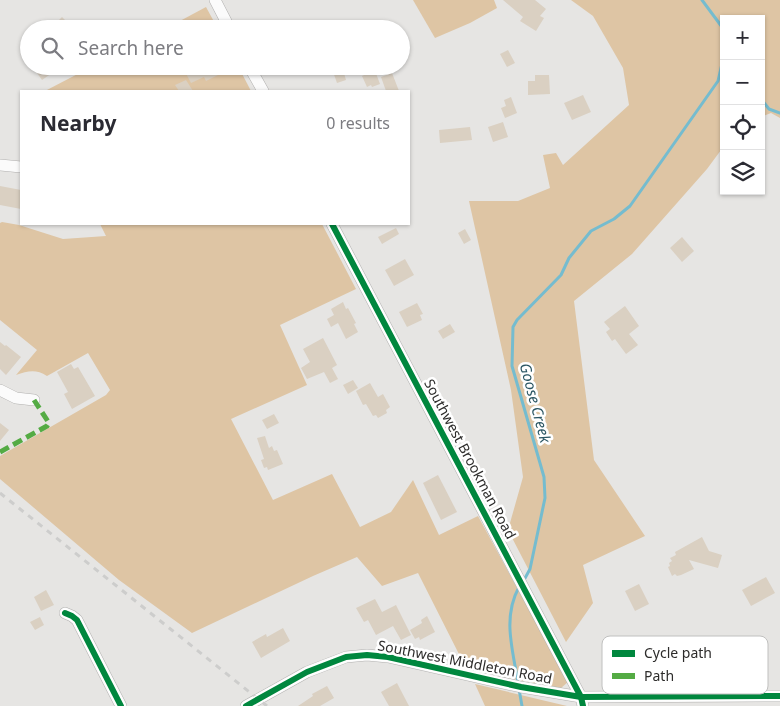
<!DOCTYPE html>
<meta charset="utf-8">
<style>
body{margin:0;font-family:"Noto Sans",sans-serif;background:#f2f2f3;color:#2b2b33}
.controls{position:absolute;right:15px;top:15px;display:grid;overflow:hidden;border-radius:0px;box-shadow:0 1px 4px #0004}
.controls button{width:45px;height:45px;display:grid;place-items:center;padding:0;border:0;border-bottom:1px solid #e1e1e2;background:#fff;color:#2b2b33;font:25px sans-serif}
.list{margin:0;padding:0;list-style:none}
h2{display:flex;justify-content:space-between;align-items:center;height:65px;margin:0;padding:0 20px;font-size:21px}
h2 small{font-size:16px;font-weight:400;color:#7c7c81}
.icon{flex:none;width:28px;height:28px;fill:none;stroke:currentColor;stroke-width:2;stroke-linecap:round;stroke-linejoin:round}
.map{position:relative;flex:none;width:780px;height:706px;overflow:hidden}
.search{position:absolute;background:#fff;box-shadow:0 1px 4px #0004;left:20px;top:20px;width:390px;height:55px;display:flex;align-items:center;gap:12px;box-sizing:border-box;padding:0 18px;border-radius:28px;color:#7c7c81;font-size:19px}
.panel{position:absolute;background:#fff;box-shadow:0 1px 4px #0004;left:20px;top:90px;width:390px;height:135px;border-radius:0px}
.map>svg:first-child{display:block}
.green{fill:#dec5a4}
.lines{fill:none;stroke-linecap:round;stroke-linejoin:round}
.stream{stroke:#75bccf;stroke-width:3}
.building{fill:#dad0c2}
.street-casing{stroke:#b1b0af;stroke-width:12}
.street{stroke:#fbfbfb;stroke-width:11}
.rail{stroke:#cdcdcc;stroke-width:3;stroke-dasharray:6 6;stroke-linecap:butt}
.quiet{stroke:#54ab44;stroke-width:5;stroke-dasharray:10 5;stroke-linecap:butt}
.cycleway-casing{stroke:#fff;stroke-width:9}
.cycleway{stroke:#00873e;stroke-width:6}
.labels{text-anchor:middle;stroke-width:5;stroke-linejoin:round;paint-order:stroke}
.street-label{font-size:14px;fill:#2d2c2b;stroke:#fff}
.water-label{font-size:15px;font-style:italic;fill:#2b5663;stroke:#fff}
.key{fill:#fff;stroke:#c0c0bf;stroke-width:1}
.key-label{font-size:14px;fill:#2d2c2b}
</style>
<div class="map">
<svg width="780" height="706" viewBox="0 0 780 706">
<rect width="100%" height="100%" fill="#e6e5e3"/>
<g class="green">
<polygon points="413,0 494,0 497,8 470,23 435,38"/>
<polygon points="571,0 780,0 780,118 771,113 761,117 761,19 724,19 724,146 707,169 632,254 574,301 594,460 645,536 583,565 593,603 566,642 508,530 523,477 511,390 469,201 518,201 550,188 543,155 556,153 563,165 629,105 623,68 593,16"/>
<polygon points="206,7 218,29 165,29"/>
<polygon points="93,66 238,66 251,91 45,91"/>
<path d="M2,222L19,225L63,239L106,236L100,224H322L356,289L280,325L307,385L231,419L273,500L332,474L360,527L391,512L413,480L439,535L478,516L568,682L561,688L467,670L418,573L382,586L357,557L313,576L192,633L119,580L0,479V456L106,395L110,390L88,353L47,376C36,369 28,371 16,375L37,350L0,320V223Z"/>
<polygon points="475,684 567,706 485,706"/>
</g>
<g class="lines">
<g class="stream">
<polyline points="702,0 722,27 724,35"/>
<polyline points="761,99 769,109 780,113"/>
<polyline points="524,580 530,569 545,498 544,477 512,366 513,327 517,320 561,275 569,258 591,231 614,219 630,206 718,81 724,55"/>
<path d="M518,683C513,650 502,618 519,587"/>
<polyline points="519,689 522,706"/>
</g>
</g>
<g class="building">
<polygon points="503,0 535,0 546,9 540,16 544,18 536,31 520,21 523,17"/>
<polygon points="62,17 74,29 50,29"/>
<polygon points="508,50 515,63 507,67 500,54"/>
<polygon points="32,66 51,66 55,71 42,80"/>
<polygon points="182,66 216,66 220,74 206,81 204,77 191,83"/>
<polygon points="331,66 342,66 346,80 337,83"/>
<polygon points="374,68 380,84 372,87 371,85 367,87 362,76 366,74 365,71"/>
<polygon points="392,73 399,91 386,91 381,77"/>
<polygon points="535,75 549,75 550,94 528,95 528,81 535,81"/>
<polygon points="186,80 193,91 179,91 175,85"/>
<polygon points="583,95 591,112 572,120 564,103"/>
<polygon points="511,97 517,113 505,118 501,108 506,106 504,100"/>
<polygon points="503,122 508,137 493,142 488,127"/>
<polygon points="470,127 472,140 440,143 439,130"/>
<polygon points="0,186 21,190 21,209 0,205"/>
<polygon points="396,228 399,234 382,244 378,237"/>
<polygon points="465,229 471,240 464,244 458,233"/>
<polygon points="682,237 694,251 682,262 670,248"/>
<polygon points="405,259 414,275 394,286 385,270"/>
<polygon points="343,302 346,309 348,308 356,323 354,324 358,332 346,339 338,323 331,327 327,319 334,315 331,309"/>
<polygon points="417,303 423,314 420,315 422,320 407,327 399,312"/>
<polygon points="625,306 639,326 629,334 638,345 626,354 615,339 612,341 606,332 610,329 604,322"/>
<polygon points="450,324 455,332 443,339 438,331"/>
<polygon points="323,338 337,365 332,368 338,379 330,383 324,372 307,379 301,368 310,362 303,349"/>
<polygon points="0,342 5,346 6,345 21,357 6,375 0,369"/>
<polygon points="71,364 74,369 78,367 95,396 72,409 64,394 68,392 57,372"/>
<polygon points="353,380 358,388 348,394 343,385"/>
<polygon points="370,383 378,397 383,394 390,407 386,410 387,413 378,418 376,415 373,416 366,404 363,405 356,391"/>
<polygon points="274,414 279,423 267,429 262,420"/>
<polygon points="0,423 9,430 0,441"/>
<polygon points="265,436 269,448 272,446 274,451 277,450 283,464 268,470 267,467 264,468 261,460 264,459 257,438"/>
<polygon points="438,475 457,512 441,520 423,483"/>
<polygon points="702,537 709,551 722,555 718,568 689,560 694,569 681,575 677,576 675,574 672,576 668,567 670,566 669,563 672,561 670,558 676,555 675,552"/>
<polygon points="766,577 775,593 751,606 742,590"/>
<polygon points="639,584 649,604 635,611 625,591"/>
<polygon points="46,590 54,605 41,611 34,597"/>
<polygon points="375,599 382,612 396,605 411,635 401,640 393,626 376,635 368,620 364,622 356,608"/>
<polygon points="427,616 435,632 420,640 419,637 415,639 410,630 422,623 421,620"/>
<polygon points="40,617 44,625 35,630 30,622"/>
<polygon points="283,628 290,641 261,658 252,642 266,634 267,637"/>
<polygon points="397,683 409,706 389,706 381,692"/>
<polygon points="327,686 334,698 320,706 298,706 313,696 312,694"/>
</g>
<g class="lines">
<g class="street-casing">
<g id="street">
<polyline points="215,0 230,29"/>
<polyline points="249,66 263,91"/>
<polyline points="0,165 21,167"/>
<polyline points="332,224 581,697 583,706"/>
<polyline points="0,390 16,398 34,400"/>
<polyline points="65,613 72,616 77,620 121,706"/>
<polyline points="246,706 307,672 346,657 367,655 388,657 521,687 581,697 780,696"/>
</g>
</g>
<use href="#street" class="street"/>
<polyline class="rail" points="0,493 267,706"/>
<polyline class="quiet" points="0,452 47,426 49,423 34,400"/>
<g class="cycleway-casing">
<g id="cycleway">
<polyline points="332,224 581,697 583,706"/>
<polyline points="65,613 72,616 77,620 121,706"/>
<polyline points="246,706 307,672 346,657 367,655 388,657 521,687 581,697 780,696"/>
</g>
</g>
<use href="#cycleway" class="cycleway"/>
</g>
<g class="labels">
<g class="street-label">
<text transform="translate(470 459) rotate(62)" y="5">Southwest Brookman Road</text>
<text transform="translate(465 662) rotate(11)" y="5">Southwest Middleton Road</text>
</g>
<g class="water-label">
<text transform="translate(535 403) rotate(75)" y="5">Goose Creek</text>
</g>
</g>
<rect x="602" y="636" width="166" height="58" rx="8" class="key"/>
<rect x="612" y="650" width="23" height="7" fill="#00873e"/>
<rect x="612" y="673" width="23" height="6" fill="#54ab44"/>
<g class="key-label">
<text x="644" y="658">Cycle path</text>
<text x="644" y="681">Path</text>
</g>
</svg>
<div class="controls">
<button>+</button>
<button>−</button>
<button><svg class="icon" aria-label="locate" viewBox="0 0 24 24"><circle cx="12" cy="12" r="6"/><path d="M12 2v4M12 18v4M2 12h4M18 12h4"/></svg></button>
<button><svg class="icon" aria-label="layers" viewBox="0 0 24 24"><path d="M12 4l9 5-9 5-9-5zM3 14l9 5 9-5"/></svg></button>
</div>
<div class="search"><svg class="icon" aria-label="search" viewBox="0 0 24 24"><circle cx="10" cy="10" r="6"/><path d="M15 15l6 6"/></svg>Search here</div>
<section class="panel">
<h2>Nearby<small>0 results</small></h2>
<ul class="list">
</ul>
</section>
</div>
